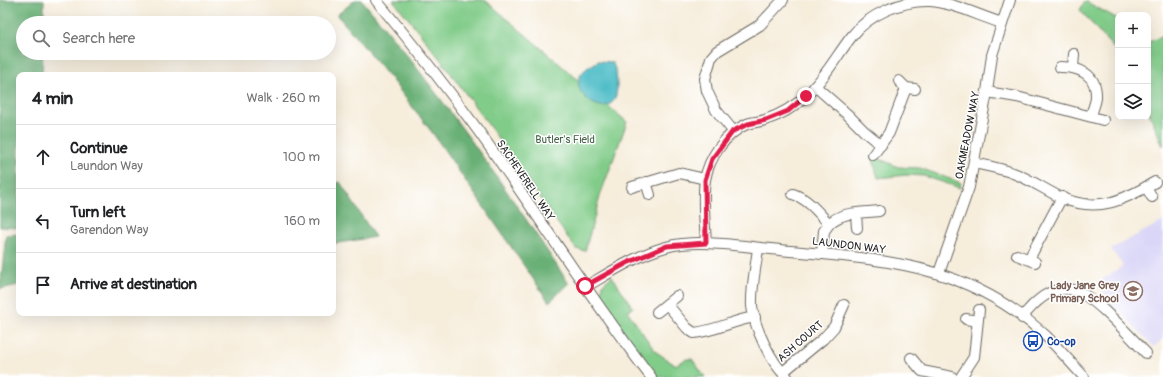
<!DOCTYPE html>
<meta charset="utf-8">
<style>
body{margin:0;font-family:Pangolin,sans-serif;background:#f6f6f6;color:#202124}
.controls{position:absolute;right:12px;top:12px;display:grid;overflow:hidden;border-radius:8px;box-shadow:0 4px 16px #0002}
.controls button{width:36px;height:36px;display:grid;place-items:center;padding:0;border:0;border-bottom:1px solid #e0e0e0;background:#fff;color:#202124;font:20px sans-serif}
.stop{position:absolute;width:12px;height:12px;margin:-9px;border:3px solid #e11d48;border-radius:50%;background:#fff}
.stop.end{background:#e11d48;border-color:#fff;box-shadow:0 1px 4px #0008}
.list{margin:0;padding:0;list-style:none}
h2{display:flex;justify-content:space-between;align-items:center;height:52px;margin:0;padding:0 16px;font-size:17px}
h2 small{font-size:13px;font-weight:400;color:#757577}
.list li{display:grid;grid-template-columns:26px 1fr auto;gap:12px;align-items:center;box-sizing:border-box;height:64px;padding:0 16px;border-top:1px solid #e0e0e0}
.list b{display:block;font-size:15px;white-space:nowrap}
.list p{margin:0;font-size:13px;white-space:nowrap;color:#757577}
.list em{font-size:13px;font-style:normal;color:#757577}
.icon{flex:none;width:22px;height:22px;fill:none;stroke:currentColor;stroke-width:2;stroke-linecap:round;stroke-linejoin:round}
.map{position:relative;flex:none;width:1163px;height:377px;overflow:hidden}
.search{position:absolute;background:#fff;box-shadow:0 4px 16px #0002;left:16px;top:16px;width:320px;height:44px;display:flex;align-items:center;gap:10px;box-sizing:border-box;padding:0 14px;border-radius:22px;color:#757577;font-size:15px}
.panel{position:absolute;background:#fff;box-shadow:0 4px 16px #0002;left:16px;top:72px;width:320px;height:244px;border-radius:8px}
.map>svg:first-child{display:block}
.built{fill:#dad6f7}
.green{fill:#82cc8a;stroke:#4f7453}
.forest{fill:#69b076;stroke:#426649}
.water{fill:#50bdc8;stroke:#366c72}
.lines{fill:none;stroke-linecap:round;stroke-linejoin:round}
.minor-casing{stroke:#68655f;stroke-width:12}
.minor{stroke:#fff;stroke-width:10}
.route{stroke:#e11d48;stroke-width:5}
.labels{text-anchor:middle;stroke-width:3;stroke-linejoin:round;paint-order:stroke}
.street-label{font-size:11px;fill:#1c1c1c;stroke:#fff}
.park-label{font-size:11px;fill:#456248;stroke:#fff}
.education-label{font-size:11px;font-weight:bold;fill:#785e54;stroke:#fff;text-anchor:end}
.transit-label{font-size:11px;font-weight:bold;fill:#164399;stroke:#fff;text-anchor:start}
</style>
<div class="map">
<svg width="1163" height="377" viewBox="0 0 1163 377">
<rect width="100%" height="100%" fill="#fff"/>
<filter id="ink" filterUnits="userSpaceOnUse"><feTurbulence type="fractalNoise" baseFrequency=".025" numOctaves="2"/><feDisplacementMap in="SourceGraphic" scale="8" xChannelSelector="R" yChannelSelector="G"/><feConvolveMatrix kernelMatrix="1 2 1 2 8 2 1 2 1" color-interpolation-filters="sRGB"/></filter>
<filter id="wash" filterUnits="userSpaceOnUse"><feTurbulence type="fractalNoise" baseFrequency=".012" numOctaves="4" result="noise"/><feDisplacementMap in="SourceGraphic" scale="16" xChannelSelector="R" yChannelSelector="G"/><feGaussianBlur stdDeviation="0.9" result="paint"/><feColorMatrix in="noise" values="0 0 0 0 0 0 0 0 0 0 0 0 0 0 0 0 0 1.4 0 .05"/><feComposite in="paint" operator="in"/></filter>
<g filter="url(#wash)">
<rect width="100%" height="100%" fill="#f6eddb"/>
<polygon class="built" points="1163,221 1163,338 1154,347 1108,299 1099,282 1123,266 1111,249"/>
<g class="green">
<path d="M393,0H485L627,122L601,193L585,251L576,249C516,165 459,79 393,0Z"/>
<polygon points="1085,1 1118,19 1118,59 1116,51 1080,10"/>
<polygon points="1163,36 1163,146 1148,110 1148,42"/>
<polygon points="876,157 898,167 920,168 961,183 960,188 924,176 906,175 878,178 873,160"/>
<polygon points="612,276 633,308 628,312 655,351 675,365 687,359 692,359 705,377 657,377 600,299 603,284"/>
</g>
<g class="forest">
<polygon points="0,0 44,0 44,23 23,23 23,53 43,53 42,75 19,75 19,228 0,227"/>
<path d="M355,0H362C438,90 505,186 569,284L549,302L434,135L391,79L337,15Z"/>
<polygon points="340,182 375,237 333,244 333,184"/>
<polygon points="19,234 19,285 0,289 6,235"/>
</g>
<path class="water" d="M598,61L612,62C616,69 617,77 617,86C617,127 567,96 581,74C585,68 593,65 598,61Z"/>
</g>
<g filter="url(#ink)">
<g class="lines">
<g class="minor-casing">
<g id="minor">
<path d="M376,0C411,42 445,85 477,129C536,211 589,297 651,377"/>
<path d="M1060,67C1079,67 1097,74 1096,97C1096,103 1092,110 1091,116"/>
<polyline points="1073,67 1074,54"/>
<polyline points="899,81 906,88 915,89"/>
<polyline points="815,86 848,115 865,132 881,145"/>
<polyline points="987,92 1017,97 1103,120"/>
<polyline points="733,131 716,110 707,91 705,79 711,58 717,51 760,25 783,0"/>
<polyline points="873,155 889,133 906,88"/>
<path d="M974,163C987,166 1000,168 1013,173C1030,179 1045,190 1062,198C1098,213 1124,200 1155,182"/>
<polyline points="646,182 650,195"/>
<polyline points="632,187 679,173 705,179"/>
<polyline points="1146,187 1152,197"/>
<path d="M793,194C808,199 818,212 829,224L824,231L822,254"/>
<polyline points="856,214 857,228"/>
<path d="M829,224C842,211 862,213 879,211"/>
<path d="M706,243C705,223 702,200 705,180C709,157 726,133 747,124C753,122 759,122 765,120C781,115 794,107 806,96C825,78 837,55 852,36C869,14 902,0 930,1C954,3 979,16 1002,23"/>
<path d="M758,248C756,267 751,287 752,306C754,327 771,363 787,377"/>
<polyline points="1017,255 1035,262"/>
<polyline points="1029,259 1062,197"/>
<polyline points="939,273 969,187 987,92 992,55 1010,0"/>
<path d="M585,287C611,272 637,255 666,247C699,238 746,247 780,250C882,260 967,262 1047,337C1060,350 1072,364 1084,377"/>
<path d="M667,304L687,328L694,333C715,331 734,320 755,317"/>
<polyline points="657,312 677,296"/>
<path d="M1022,318C1034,302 1052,285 1074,290C1094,295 1131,338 1146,353"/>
<polyline points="966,319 977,321"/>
<polyline points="911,358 922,371 952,377"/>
<polyline points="783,372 823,339 834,327 844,305"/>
<polyline points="961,377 974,357 979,310"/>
</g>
</g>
<use href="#minor" class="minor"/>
</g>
</g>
<g class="lines" filter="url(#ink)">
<polyline class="route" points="585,286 627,263 667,246 706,243 705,180 712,159 733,131 748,124 766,120 788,111 806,96"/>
</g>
<defs>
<g id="school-ring" transform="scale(1)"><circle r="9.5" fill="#fff" stroke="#8d6e63" stroke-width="1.5"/><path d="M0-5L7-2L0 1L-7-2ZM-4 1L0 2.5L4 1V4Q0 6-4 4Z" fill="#8d6e63"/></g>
<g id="bus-ring" transform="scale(1)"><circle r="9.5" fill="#fff" stroke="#1a4fb4" stroke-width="1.5"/><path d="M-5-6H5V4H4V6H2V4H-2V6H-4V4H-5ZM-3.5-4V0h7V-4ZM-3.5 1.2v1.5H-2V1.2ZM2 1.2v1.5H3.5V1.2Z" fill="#1a4fb4"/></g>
</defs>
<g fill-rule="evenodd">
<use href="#school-ring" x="1133" y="291"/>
<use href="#bus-ring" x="1033" y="341"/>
</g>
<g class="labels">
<g class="street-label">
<text transform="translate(967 135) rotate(-79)" y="4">OAKMEADOW WAY</text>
<text transform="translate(526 180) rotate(56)" y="4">SACHEVERELL WAY</text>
<text transform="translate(849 245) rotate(7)" y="4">LAUNDON WAY</text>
<text transform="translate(800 341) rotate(-41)" y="4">ASH COURT</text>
</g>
<g class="park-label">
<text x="565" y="143">Butler's Field</text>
</g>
<g class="education-label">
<text x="1119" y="289">Lady Jane Grey<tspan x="1119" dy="13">Primary School</tspan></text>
</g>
<g class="transit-label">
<text x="1047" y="345">Co-op</text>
</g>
</g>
</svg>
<div class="controls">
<button>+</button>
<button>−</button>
<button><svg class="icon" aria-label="layers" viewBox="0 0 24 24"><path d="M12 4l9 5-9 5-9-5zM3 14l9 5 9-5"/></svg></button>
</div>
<div class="stop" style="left:585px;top:286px"></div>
<div class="stop end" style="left:806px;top:96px"></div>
<div class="search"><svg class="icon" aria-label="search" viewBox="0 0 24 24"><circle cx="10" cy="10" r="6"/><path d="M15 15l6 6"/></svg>Search here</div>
<section class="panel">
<h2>4 min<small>Walk · 260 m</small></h2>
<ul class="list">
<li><svg class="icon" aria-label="ahead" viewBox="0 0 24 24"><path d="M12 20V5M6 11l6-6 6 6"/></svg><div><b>Continue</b><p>Laundon Way</p></div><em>100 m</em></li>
<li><svg class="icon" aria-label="left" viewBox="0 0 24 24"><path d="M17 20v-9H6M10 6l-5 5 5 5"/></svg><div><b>Turn left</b><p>Garendon Way</p></div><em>160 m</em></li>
<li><svg class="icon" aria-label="arrive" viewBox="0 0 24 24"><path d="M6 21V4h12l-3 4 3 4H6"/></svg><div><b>Arrive at destination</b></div></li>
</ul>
</section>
</div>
